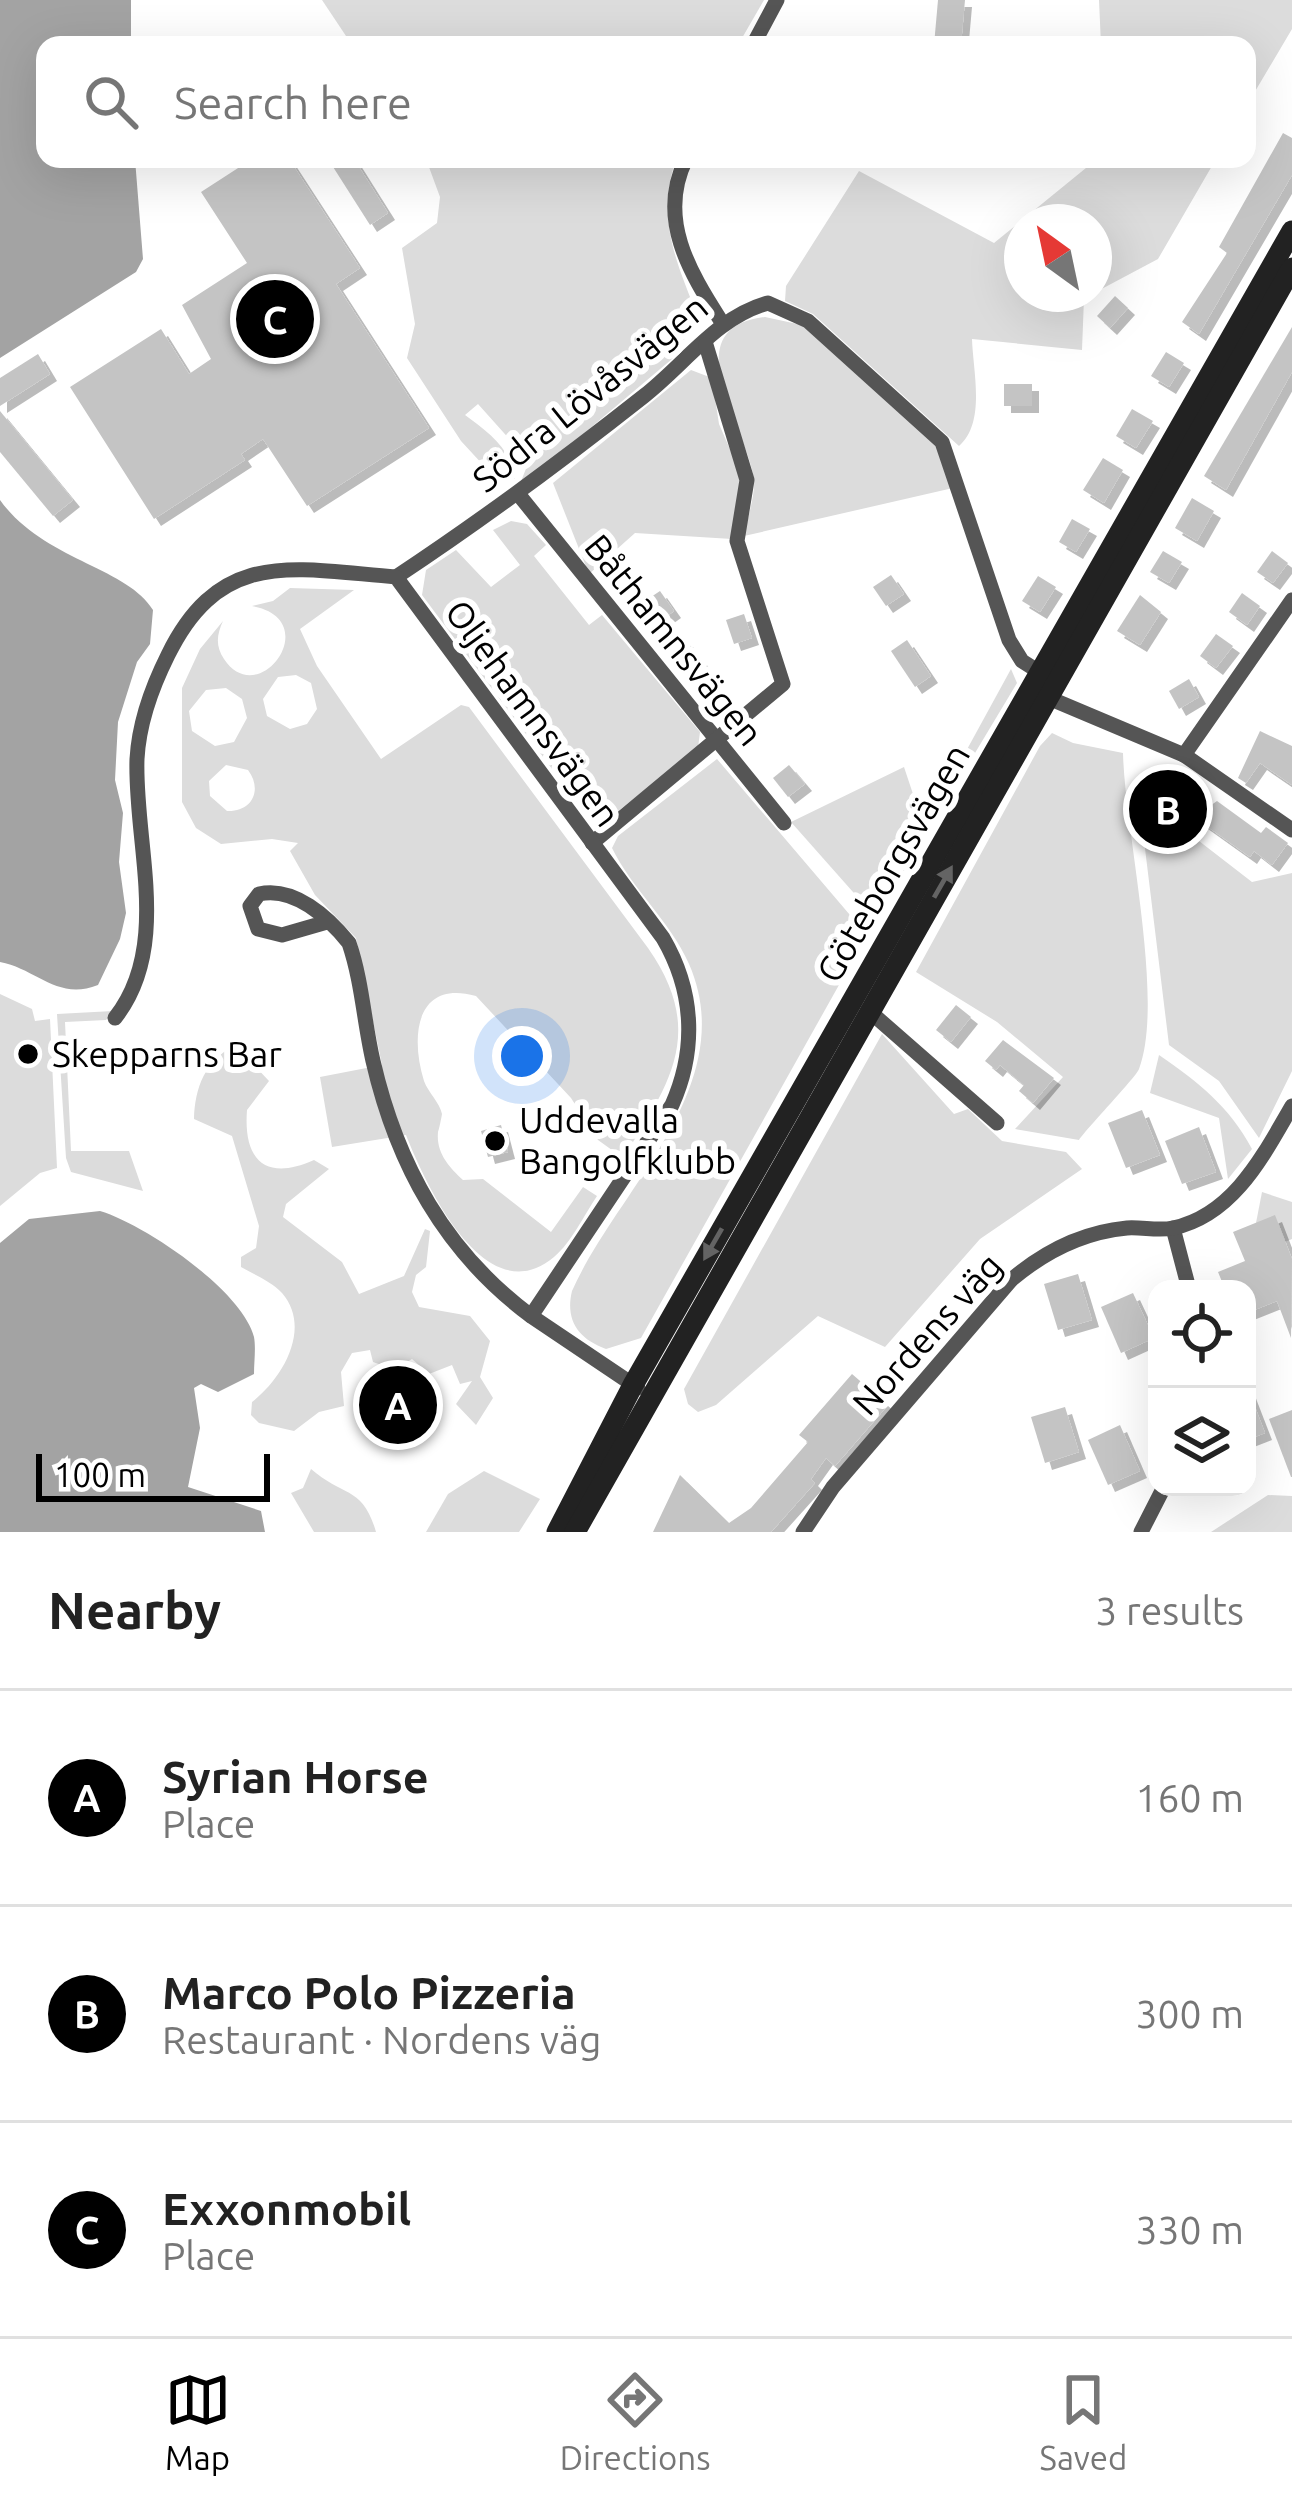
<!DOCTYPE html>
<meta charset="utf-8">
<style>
body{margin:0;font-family:Ubuntu,sans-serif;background:#f2f2f2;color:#222}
.controls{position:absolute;right:36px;bottom:36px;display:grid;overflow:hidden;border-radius:24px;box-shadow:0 12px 48px #0002}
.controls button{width:108px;height:108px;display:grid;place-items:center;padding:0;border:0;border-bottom:3px solid #e0e0e0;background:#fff;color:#222;font:60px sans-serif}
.compass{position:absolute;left:1004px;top:204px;width:108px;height:108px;border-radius:50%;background:#fff;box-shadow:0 12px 48px #0002;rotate:327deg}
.scale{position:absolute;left:36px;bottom:30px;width:234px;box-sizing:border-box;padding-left:12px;border:6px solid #000;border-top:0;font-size:33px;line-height:42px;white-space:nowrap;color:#000;-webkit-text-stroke:9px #fff;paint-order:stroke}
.you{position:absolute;left:522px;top:1056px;width:42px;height:42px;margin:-30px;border:9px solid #fff;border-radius:50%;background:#1a73e8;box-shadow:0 0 0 18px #1a73e833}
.badge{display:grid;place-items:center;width:78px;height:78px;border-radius:50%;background:#000;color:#fff;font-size:39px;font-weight:700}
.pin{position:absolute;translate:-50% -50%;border:6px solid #fff;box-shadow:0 3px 12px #0006}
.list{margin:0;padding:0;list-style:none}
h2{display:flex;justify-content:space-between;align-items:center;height:156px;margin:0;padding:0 48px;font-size:51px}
h2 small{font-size:39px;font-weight:400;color:#767676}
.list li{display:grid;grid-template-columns:78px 1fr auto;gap:36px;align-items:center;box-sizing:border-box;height:216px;padding:0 48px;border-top:3px solid #e0e0e0}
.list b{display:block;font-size:45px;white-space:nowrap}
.list p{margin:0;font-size:39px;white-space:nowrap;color:#767676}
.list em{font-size:39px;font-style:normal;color:#767676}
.icon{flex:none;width:66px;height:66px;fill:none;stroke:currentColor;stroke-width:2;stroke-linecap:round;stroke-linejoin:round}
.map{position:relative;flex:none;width:1292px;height:1532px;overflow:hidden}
.search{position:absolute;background:#fff;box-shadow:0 12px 48px #0002;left:36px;right:36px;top:36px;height:132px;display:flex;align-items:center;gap:30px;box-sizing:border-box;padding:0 42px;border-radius:24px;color:#767676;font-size:45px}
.sheet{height:804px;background:#fff}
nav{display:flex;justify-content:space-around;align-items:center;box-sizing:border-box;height:168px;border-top:3px solid #e0e0e0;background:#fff;font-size:33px;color:#767676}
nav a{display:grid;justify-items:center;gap:6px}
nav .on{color:#000}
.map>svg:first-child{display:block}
.green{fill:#dcdcdc;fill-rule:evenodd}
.water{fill:#a3a3a3}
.building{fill:#c4c4c4;filter:url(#shadow)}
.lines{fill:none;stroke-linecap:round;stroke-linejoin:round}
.minor{stroke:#555;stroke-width:15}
.secondary{stroke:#222;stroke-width:21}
.oneway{fill:#646464}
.poi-dot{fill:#000;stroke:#fff;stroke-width:4.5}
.labels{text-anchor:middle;stroke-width:12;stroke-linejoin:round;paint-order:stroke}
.street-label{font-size:36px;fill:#000;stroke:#fff}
.poi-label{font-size:36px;fill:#000;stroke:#fff;text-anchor:start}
</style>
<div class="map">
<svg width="1292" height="1532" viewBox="0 0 1292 1532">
<defs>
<filter id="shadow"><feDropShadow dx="7" dy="7" stdDeviation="0" flood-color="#0004"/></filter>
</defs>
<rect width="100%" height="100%" fill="#fff"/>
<g class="green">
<polygon points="322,0 764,0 738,45 352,45"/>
<polygon points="1099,0 1292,0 1292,29 1247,105 1247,45 1101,45"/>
<path d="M426,159H676C656,219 676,261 698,317L672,359L518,489L529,461L478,404L465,415C488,432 511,448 515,479H496L461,441L407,358L415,324L402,248L437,223L440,197Z"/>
<path d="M1097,159H1216L1158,259L1094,293V222H1022V294H1092L1084,298L1082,350L972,339C973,372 986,422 959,446L813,314L785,301L786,286L859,171L994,243Z"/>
<path d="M765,317L802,325L937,445L953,488L744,536C747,519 755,497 754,481C750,433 670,328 765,317Z"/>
<polygon points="691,370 712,378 719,424 742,477 732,539 635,533 589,574 553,483"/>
<polygon points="511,521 527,524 546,545 534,556 589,625 602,615 700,732 698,748 603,823 588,817 422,595 426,570 456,550 491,587 520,565 493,530"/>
<path d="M290,588L354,590L300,629L317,666L381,759L461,705L469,707L648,948C706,1031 671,1083 623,1158L598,1140L571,1098L476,996C416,979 410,1036 424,1081C428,1092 440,1103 442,1114C442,1115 439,1130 438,1132C436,1153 449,1167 463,1180L483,1179L551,1232L583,1187L597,1196C584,1215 572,1242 554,1257C485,1315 425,1183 406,1135L332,1147L320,1077L382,1065L356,938L315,895L290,851L298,843L272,839L221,844L196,828L182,802V688L200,649L223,621C217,634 215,646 224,659C259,712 326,619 252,606L273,601ZM296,675L311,683L317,709L307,724L290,729L267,716L263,699L278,677ZM226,688L242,699L247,718L234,742L215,746L192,731L189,711L206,690ZM226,765L248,770C263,790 252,812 227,811L210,796L209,781Z"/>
<polygon points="1011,669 1017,683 876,918 791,822 904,767 914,797 932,803 947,786"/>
<path d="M1052,733L1073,743L1123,753C1125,834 1165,999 1139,1069C1137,1076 1089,1126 1079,1140L1015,1129L1063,1077L997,1022L916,972L1040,746Z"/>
<path d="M717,759L867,935L641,1338L606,1349C578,1339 565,1320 572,1291C617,1190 742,1085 689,964C670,921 632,889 612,848L618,836Z"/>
<polygon points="1142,824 1168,843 1199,841 1252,882 1292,873 1292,1071 1259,1138 1219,1081 1169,1045"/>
<polygon points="0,994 32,1009 35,1021 50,1019 57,1168 40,1173 0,1206"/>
<polygon points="113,1011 106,1020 65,1022 71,1151 129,1151 143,1191 71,1172 66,1158 57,1014"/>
<polygon points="882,1034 954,1114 968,1109 1002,1141 1066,1152 1082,1169 980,1239 885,1347 818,1316 716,1405 698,1412 688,1404 684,1389"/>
<path d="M235,1045L269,1081L247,1110C243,1162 267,1181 314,1160L329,1169L286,1204L283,1217L342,1262L359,1294L404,1276L425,1229L430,1231L426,1267L416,1275L412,1292L419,1307L470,1316L490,1341L480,1377L493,1398L476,1425L456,1404L472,1381L460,1384L452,1365L429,1374L412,1359C398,1368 389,1368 373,1362L370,1350L352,1353L341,1372L344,1406L319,1412L294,1431L259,1423L251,1415L252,1402C281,1380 313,1329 282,1293C271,1281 255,1275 241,1267V1257L256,1248L259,1226L232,1136L194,1119C195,1087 205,1061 235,1045Z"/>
<path d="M1159,1055C1198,1082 1229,1106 1252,1149L1228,1179L1219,1118L1150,1093Z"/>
<polygon points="1262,1192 1292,1202 1292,1239 1285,1242 1256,1223"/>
<path d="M311,1469C343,1497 363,1486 376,1532H314L291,1493L303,1488Z"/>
<polygon points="484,1471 540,1499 519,1532 426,1532 448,1494"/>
<polygon points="1268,1495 1292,1496 1292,1532 1211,1532"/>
</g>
<g class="water">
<polygon points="0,0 131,0 131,45 45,45 45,159 135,159 143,259 136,272 0,358"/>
<path d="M0,500C43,560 127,567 153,610L150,644L137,662L118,722L115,780L123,813L119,862L126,913L120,939L98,985C57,1001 37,969 0,962Z"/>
<path d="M100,1211C144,1224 242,1290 254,1337C256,1348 254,1362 254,1374L218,1392L201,1384L194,1388L200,1428L188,1487L261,1511L265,1532H0V1243L29,1219Z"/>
</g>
<g class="building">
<polygon points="938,0 965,0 961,45 934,45"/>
<polygon points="1283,133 1292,138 1292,175 1199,334 1182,322 1227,253 1219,247"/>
<polygon points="252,159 289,159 360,268 336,284 429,428 307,506 263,439 241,454 245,460 154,519 70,387 161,329 189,374 211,359 182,305 247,263 201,192"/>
<polygon points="328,159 354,159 388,213 370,225"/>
<polygon points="1115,296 1128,308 1110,328 1097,316"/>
<polygon points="1292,327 1292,372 1226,490 1204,476"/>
<polygon points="1166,352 1184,363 1169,387 1151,376"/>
<polygon points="38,354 50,374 0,406 0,378"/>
<rect x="1004" y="384" width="28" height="22"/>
<polygon points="1132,409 1153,421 1136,448 1116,436"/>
<polygon points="0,411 73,500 53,516 0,452"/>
<polygon points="1103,458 1123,470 1104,503 1083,490"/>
<polygon points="1192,498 1214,511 1197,541 1175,528"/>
<polygon points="1072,519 1090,529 1076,552 1059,542"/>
<polygon points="1163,551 1182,562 1169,583 1150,572"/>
<polygon points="1272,551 1288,563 1273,583 1257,572"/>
<polygon points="891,575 904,594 886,606 873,587"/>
<polygon points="1038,576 1056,587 1040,612 1022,601"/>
<polygon points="660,591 674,611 656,624 642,603"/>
<polygon points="1242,593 1260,606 1247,625 1229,612"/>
<polygon points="1140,595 1161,612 1140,645 1117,631"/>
<polygon points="744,614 752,638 734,644 726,620"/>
<polygon points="1216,634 1233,646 1216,668 1200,656"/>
<polygon points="686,640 702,661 686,673 671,651"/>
<polygon points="907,640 931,676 915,687 891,651"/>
<polygon points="1189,679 1199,697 1179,709 1169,691"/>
<polygon points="1260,731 1292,746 1292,785 1260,763 1246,783 1238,778"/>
<polygon points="789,765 805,784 788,797 773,778"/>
<polygon points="1190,784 1207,808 1217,801 1261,833 1266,827 1288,843 1272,865 1254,851 1250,857 1201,822 1178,837 1159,805"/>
<polygon points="956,1005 971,1017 951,1042 936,1030"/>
<polygon points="1003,1040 1054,1078 1033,1103 1019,1091 1024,1085 1000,1065 996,1070 985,1061"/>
<polygon points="1142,1110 1160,1155 1126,1168 1108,1123"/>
<polygon points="501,1125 508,1152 488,1157 481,1131"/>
<polygon points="1199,1127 1216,1172 1182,1184 1165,1141"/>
<polygon points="1275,1215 1292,1259 1291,1338 1277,1301 1247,1313 1247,1289 1225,1289 1218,1272 1245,1261 1233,1232"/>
<polygon points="1078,1274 1092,1320 1058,1330 1044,1284"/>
<polygon points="1133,1293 1154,1338 1121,1353 1101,1307"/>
<polygon points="852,1374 888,1405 835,1466 826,1458 811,1479 815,1483 771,1532 653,1532 680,1475 729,1523 751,1508 808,1442 799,1435"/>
<polygon points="1248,1389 1265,1433 1247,1440 1247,1390"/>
<polygon points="1065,1407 1079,1452 1045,1463 1031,1417"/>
<polygon points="1292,1410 1292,1477 1291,1477 1269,1419"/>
<polygon points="1120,1425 1140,1471 1108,1485 1088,1440"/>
</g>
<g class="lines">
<g class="minor">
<polyline points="753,45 777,0"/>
<path d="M686,159C657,218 689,271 721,321"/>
<polyline points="519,495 784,823"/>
<path d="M396,577C482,520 563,460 644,396C686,363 717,317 768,303L808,321L942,442L1009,640L1022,661L1044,675"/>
<polyline points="1044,696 1184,755 1292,830"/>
<polyline points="1184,755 1292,600"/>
<polyline points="592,843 783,684 737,541 747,480 706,345"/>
<path d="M327,922L282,935L258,929L250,906L259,894C294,886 328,917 349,943C362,981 364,1022 373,1061C397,1165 445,1252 531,1316"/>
<polyline points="868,1010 997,1123"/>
<path d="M115,1018C172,946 134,843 137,759C139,722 152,687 168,655C221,547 295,569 396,577L663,938C694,991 697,1049 672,1105L531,1316L638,1388"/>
<polyline points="1173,1228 1189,1289"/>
<path d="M803,1532L833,1487L1011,1280C1044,1252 1084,1232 1127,1228C1142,1227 1159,1231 1173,1228C1234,1215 1264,1154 1292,1106"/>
<polyline points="1141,1532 1164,1487"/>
</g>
<g class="secondary">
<polyline points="557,1532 633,1385 1292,231"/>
<polyline points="575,1532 1292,268"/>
</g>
</g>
<defs><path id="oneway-solid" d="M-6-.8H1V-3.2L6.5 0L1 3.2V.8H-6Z" transform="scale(3)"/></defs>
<g class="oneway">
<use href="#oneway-solid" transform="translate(943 882) rotate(-60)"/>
<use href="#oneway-solid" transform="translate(713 1244) rotate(120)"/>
</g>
<g class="poi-dot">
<circle cx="28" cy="1054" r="12"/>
<circle cx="495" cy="1141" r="12"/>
</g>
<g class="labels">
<g class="street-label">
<text transform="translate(590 393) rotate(-39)" y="13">Södra Lövåsvägen</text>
<text transform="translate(674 640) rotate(51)" y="13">Båthamnsvägen</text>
<text transform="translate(533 713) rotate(54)" y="13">Oljehamnsvägen</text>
<text transform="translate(893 863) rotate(-60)" y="13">Göteborgsvägen</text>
<text transform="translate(927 1334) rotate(-48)" y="13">Nordens väg</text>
</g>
<g class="poi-label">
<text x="52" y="1067">Skepparns Bar</text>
<text x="519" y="1133">Uddevalla<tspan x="519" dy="41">Bangolfklubb</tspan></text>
</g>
</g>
</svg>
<div class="controls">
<button><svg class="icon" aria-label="locate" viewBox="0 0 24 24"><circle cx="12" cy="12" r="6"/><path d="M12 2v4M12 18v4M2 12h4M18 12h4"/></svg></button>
<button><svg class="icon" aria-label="layers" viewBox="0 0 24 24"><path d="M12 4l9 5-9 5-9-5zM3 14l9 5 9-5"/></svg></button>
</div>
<svg class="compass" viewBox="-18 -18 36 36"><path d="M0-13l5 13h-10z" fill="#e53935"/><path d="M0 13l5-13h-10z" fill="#767676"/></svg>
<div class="scale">100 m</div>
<div class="you"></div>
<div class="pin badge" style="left:398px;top:1405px">A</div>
<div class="pin badge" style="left:1168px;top:809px">B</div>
<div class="pin badge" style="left:275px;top:319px">C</div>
<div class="search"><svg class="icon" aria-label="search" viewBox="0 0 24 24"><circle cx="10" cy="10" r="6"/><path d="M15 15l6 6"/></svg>Search here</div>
</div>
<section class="sheet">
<h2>Nearby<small>3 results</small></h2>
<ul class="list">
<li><span class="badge">A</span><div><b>Syrian Horse</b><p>Place</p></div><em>160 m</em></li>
<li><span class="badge">B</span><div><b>Marco Polo Pizzeria</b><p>Restaurant · Nordens väg</p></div><em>300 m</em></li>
<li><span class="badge">C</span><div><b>Exxonmobil</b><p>Place</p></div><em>330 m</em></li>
</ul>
</section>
<nav>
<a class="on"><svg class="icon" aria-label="map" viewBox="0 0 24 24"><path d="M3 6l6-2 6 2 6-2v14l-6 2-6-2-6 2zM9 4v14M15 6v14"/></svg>Map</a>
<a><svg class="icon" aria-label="directions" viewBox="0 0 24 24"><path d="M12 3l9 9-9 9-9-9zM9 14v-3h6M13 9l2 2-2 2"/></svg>Directions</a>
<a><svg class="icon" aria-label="saved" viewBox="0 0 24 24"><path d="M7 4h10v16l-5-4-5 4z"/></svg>Saved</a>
</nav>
